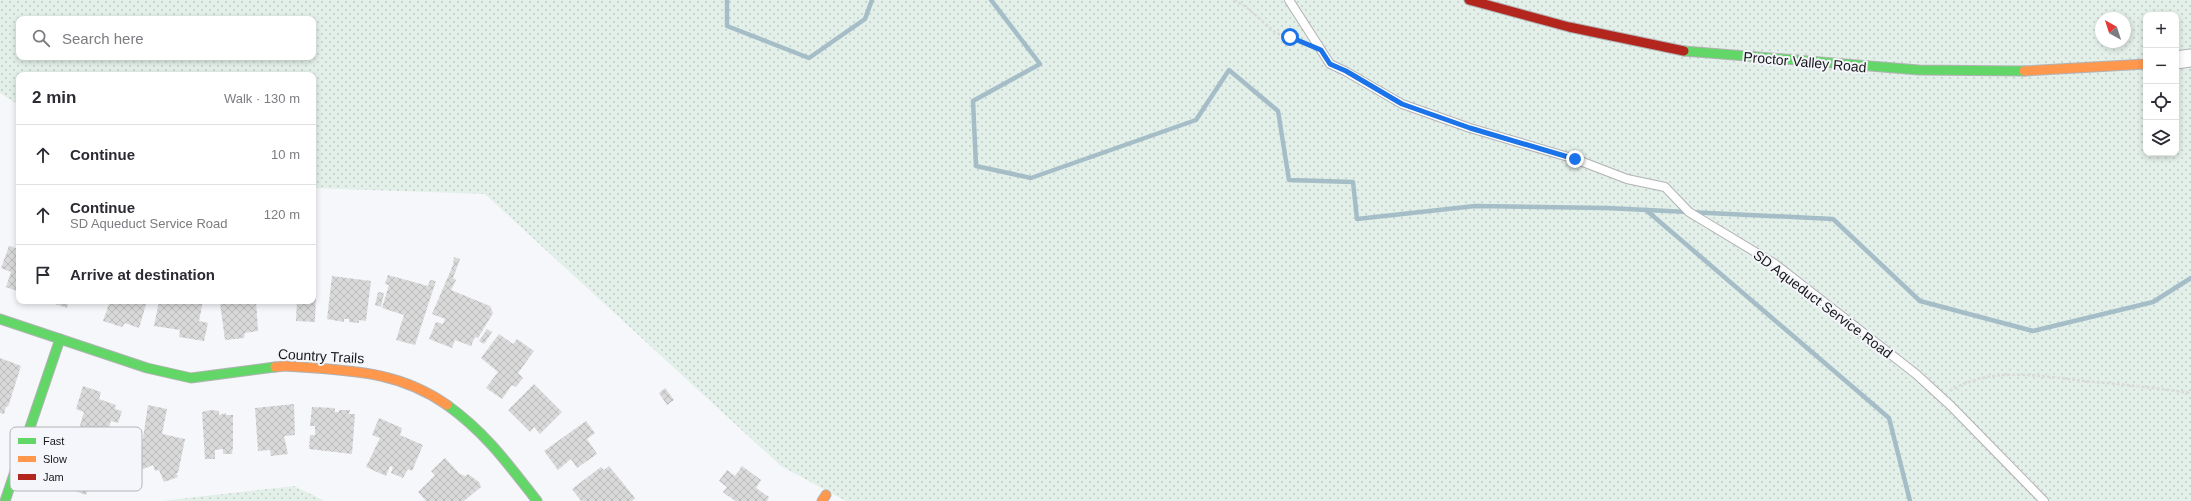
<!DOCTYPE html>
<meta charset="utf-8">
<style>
body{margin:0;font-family:Helvetica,sans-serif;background:#f2f2f3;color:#2b2b33}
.controls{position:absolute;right:12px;top:12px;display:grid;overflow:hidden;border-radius:8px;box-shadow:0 2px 6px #0003}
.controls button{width:36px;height:36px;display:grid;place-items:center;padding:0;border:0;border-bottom:1px solid #e1e1e2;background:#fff;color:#2b2b33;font:20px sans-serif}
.compass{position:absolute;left:2095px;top:12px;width:36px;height:36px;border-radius:50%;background:#fff;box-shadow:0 2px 6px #0003;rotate:321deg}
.stop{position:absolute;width:12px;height:12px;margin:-9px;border:3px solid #1a73e8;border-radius:50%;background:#fff}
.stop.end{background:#1a73e8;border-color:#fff;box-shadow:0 1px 4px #0008}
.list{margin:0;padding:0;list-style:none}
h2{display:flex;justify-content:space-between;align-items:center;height:52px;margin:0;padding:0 16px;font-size:17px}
h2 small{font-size:13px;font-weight:400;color:#7c7c81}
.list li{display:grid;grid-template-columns:26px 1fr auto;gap:12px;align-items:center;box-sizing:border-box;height:60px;padding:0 16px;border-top:1px solid #e1e1e2}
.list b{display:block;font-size:15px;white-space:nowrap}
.list p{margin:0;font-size:13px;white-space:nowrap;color:#7c7c81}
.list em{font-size:13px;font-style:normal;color:#7c7c81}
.icon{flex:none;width:22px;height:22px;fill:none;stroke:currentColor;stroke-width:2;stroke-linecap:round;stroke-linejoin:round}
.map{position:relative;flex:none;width:2191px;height:501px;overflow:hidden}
.search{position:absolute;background:#fff;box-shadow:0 2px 6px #0003;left:16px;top:16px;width:300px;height:44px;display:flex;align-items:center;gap:10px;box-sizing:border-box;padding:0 14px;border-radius:8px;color:#7c7c81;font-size:15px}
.panel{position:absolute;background:#fff;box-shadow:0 2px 6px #0003;left:16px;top:72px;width:300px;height:232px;border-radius:8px}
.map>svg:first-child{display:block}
.grass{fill:url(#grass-dots);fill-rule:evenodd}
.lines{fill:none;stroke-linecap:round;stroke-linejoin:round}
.stream{stroke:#a5bdc7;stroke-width:4.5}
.building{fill:url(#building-cross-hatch)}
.lane-casing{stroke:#b2b2b5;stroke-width:10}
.street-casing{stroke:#b2b2b5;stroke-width:19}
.fast-casing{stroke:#b2b2b5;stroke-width:11}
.slow-casing{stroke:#b2b2b5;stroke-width:11}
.jam-casing{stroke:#b2b2b5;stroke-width:11}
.path{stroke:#dadadb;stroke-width:2.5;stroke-dasharray:3 2;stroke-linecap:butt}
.lane{stroke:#fefefe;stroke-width:8}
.street{stroke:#fefefe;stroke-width:17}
.fast{stroke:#63d668;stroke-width:9}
.slow{stroke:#ff974d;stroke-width:9}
.jam{stroke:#b3261e;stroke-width:9}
.route{stroke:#1a73e8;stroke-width:5}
.labels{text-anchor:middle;stroke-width:4;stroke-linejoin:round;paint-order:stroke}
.street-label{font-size:14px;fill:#18181a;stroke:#f5f6fb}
.key{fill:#f5f6fb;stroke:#b3b3b8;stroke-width:1}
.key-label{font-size:11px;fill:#18181a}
</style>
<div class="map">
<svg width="2191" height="501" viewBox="0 0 2191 501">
<defs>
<pattern id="grass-dots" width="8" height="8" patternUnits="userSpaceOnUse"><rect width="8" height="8" fill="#e3efe9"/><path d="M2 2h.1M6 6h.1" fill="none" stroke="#c2ccc7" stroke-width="1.8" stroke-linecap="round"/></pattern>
<pattern id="building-cross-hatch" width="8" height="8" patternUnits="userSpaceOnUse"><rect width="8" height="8" fill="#dad9da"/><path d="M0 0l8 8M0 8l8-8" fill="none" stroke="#bababa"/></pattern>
</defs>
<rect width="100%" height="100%" fill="#f6f7fa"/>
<g class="grass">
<path d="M0,0H2191V501H846L781,466L485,194L313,188V75H19V105L0,93ZM2146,15H2176V153H2146ZM2101,18H2125V42H2101ZM19,19H313V57H19Z"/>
<polygon points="294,486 325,501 161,501"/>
</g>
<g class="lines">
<g class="stream">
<polyline points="727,0 727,26 809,58 865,19 872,0"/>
<polyline points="991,0 1040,64 973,101 976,166 1031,178 1196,120 1229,70 1278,111 1289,180 1353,182 1357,219 1475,206 1606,208 1833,219 1920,301 2033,331 2153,302 2191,278"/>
<polyline points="1646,210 1889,418 1910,501"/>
</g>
</g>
<g class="building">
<polygon points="9,246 19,249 19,292 6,287 11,272 1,268"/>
<polygon points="454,257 460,259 453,278 456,280 451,290 490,306 493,313 478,338 475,337 471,346 455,340 452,348 429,339 436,322 443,324 445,319 432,314 453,265"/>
<polygon points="388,275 428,286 430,280 436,281 415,345 396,340 404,315 382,308 389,285 385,284"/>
<polygon points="332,276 371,281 366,321 359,320 359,323 349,322 349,319 344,319 344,322 327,319"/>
<polygon points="313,292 316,292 315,322 296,321 297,301 313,301"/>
<polygon points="378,292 384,293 381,307 375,305"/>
<polygon points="46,301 69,301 67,308"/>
<polygon points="110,301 147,301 139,328 125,323 122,327 103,321"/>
<polygon points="159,301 203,301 199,321 208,323 204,341 179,337 180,330 154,326"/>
<polygon points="231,301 256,301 258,331 245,333 244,338 225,340 220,303"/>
<polygon points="487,329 492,332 484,344 479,341"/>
<polygon points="499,334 513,344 517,339 534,351 518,373 523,378 516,387 512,385 502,399 486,388 498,372 481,358"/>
<polygon points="0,358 21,366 8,407 6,406 4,414 0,413"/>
<polygon points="534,384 562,412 540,434 534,427 530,432 508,410"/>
<polygon points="83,386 101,392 99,399 116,405 115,409 122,411 118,423 111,421 106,437 79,429 84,412 76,409"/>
<polygon points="665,388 674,400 667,405 659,393"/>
<polygon points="294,404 295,435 284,436 288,454 271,456 270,450 258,451 255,408"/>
<polygon points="148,405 167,409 162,434 185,439 178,473 176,473 178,477 164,482 159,470 155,471 153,465 141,470 137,459 140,458"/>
<polygon points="312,407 335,408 335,412 339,412 339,410 350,410 349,414 355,414 352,454 309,449 310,435 315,435 315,426 310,426"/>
<polygon points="211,410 219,411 219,415 226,413 226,415 233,415 233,446 232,454 223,454 223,449 215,450 215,459 205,459 202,412"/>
<polygon points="379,418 402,428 400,435 423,445 412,471 408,469 403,478 391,473 393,467 390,466 386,476 366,467 380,438 372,435"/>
<polygon points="586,421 595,433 587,439 597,454 577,468 571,459 558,470 544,451"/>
<polygon points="64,443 82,450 80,455 97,462 86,495 59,485 62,477 53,474"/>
<polygon points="445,458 460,474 465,476 468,474 479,482 481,487 464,501 426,501 418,492 435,475 431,471"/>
<polygon points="609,466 635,498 632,501 581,501 572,489 601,467 604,470"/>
<polygon points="742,466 761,480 756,488 769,497 767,501 735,501 723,492 727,487 719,481 727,470 735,476"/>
</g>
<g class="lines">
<g class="lane-casing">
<polyline id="lane" points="1289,0 1330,64 1345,71 1402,104 1470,128 1575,159 1627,179 1665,187 1689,212 1775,264 1916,374 1951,406 2044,501"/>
</g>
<g class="street-casing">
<polyline id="street" points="2176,60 2191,58"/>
</g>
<g class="fast-casing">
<g id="fast">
<polyline points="1684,51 1919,70 2024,71"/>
<polyline points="0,319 147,368 191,378 275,367"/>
<path d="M447,405C486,433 508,464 537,501"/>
<polyline points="5,501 60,339"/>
</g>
</g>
<g class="slow-casing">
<g id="slow">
<polyline points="2024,71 2146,64"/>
<path d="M275,367L286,366C346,371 396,369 447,405"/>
<polyline points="822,501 826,495"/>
</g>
</g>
<g class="jam-casing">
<polyline id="jam" points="1469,0 1569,27 1684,51"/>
</g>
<g class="path">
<polyline points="1234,0 1245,6 1276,33 1302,42"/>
<path d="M1950,391C1990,366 2040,376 2084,381C2120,384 2156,388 2191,393"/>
</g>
<use href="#lane" class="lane"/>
<use href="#street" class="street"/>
<use href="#fast" class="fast"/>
<use href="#slow" class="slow"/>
<use href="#jam" class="jam"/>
</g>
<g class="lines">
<polyline class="route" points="1290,37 1321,50 1330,64 1346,71 1402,104 1470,128 1575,159"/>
</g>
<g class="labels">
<g class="street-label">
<text transform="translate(1805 62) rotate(5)" y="5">Proctor Valley Road</text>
<text transform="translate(1823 304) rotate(37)" y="5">SD Aqueduct Service Road</text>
<text transform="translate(321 356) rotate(3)" y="5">Country Trails</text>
</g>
</g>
<rect x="10" y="427" width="132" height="64" rx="6" class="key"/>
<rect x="18" y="438" width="18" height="6" fill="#63d668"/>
<rect x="18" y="456" width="18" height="6" fill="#ff974d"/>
<rect x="18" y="474" width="18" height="6" fill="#b3261e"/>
<g class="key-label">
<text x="43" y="445">Fast</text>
<text x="43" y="463">Slow</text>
<text x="43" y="481">Jam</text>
</g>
</svg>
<div class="controls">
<button>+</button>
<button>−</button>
<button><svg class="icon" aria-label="locate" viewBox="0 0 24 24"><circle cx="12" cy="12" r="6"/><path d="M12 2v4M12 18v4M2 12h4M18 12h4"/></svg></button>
<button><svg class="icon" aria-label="layers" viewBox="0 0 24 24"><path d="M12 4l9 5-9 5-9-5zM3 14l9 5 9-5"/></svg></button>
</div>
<svg class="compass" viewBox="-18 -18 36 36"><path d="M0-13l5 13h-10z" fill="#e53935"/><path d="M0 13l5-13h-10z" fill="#7c7c81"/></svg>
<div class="stop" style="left:1290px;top:37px"></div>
<div class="stop end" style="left:1575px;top:159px"></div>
<div class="search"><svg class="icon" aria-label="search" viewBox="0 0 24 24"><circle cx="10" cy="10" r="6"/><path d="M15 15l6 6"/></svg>Search here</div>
<section class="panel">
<h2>2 min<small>Walk · 130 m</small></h2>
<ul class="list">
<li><svg class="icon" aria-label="ahead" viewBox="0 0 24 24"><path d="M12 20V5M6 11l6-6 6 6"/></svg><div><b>Continue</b></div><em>10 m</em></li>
<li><svg class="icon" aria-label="ahead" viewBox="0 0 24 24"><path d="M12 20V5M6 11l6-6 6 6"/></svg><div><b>Continue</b><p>SD Aqueduct Service Road</p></div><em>120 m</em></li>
<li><svg class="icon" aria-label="arrive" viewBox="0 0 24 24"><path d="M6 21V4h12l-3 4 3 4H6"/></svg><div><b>Arrive at destination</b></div></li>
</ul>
</section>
</div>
